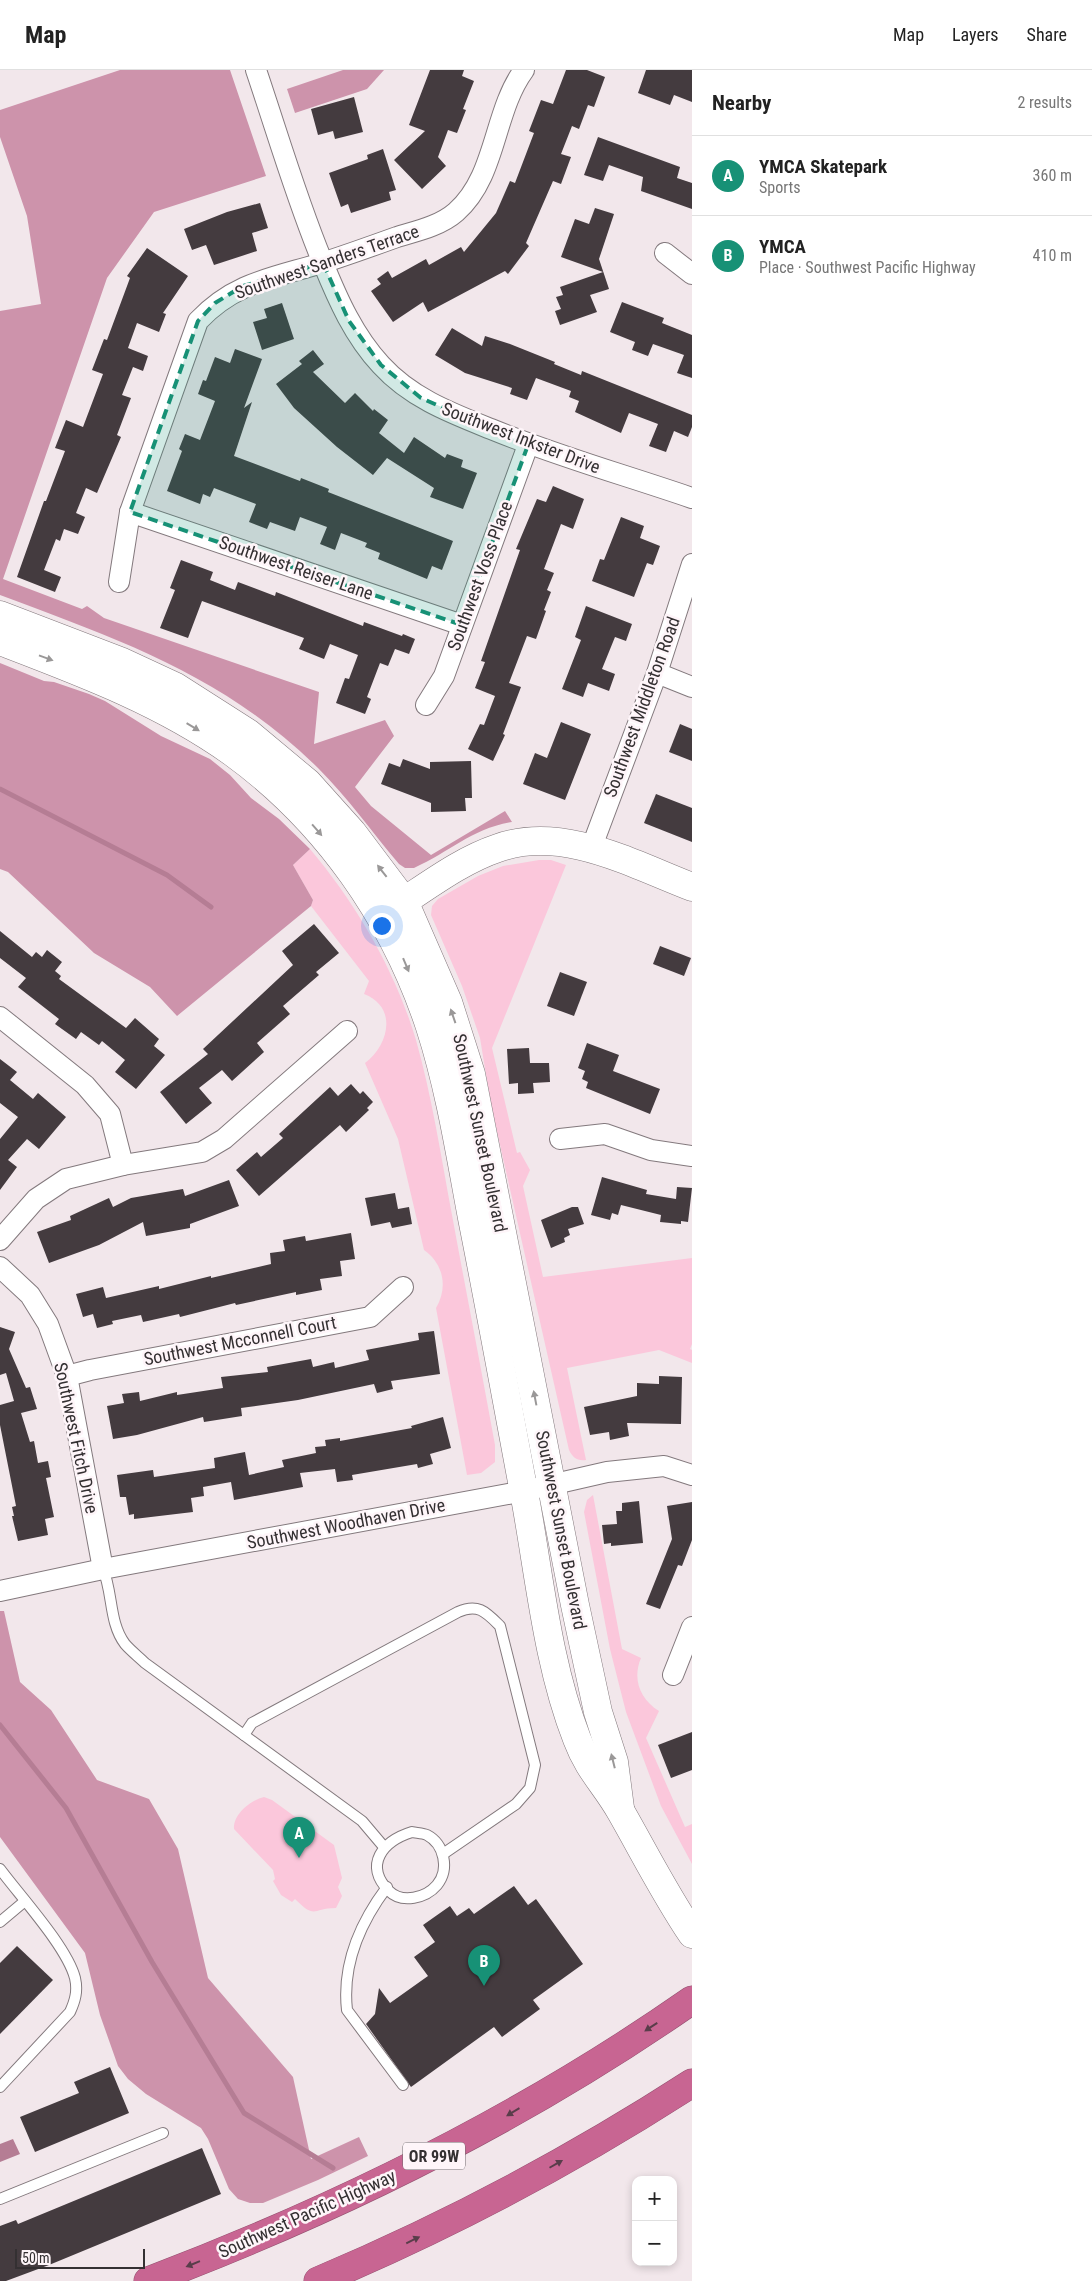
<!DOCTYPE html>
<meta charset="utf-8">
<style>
body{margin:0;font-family:"Roboto Condensed",sans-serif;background:#f2f2f2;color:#222}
.controls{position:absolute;right:15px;bottom:15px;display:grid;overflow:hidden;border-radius:10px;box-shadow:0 2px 8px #0003}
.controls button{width:45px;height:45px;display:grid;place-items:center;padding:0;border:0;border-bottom:1px solid #e0e0e0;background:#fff;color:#222;font:25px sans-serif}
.scale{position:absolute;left:15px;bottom:12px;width:130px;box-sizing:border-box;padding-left:5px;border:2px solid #343032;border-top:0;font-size:14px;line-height:18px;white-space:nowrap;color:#343032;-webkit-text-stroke:4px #fef5f9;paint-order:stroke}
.you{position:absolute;left:381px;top:855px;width:18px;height:18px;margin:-12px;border:4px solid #fff;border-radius:50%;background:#1a73e8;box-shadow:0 0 0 8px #1a73e833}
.badge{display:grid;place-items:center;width:32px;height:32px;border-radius:50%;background:#179176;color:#fff;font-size:16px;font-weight:700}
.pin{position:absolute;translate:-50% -41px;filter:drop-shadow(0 1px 2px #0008)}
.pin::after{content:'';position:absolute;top:26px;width:18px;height:15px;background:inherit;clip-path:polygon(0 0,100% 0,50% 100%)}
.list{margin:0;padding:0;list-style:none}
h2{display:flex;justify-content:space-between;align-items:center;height:65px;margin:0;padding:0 20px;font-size:21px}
h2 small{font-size:16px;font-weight:400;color:#767676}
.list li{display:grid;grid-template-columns:32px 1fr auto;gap:15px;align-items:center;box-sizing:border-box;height:80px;padding:0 20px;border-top:1px solid #e0e0e0}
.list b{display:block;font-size:19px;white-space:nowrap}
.list p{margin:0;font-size:16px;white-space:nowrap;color:#767676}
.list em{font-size:16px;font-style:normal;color:#767676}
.map{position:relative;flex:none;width:692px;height:2211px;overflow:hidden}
header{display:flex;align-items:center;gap:30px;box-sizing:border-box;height:70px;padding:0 25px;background:#fff;border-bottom:1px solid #e0e0e0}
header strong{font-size:24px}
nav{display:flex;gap:28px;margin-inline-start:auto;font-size:18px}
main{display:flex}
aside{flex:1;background:#fff}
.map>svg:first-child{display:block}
.green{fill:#fbc7db}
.forest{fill:#cd93ab}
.water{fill:#b57d94}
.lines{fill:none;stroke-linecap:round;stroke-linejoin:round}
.stream{stroke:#b57d94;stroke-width:5}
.building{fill:#443b3f}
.lane-casing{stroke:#83797d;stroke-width:12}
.street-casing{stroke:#83797d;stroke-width:22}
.secondary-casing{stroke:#83797d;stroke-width:29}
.highway-casing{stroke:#945270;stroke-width:29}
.lane{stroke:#fff;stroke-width:10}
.street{stroke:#fff;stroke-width:20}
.secondary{stroke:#fff;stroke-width:28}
.highway{stroke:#c86592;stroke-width:28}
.oneway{fill:#9a9898}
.oneway2{fill:#593d4a}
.marked{fill:#179176;fill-opacity:0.2;stroke:#179176;stroke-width:4;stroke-dasharray:10 6;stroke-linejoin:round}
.labels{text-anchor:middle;stroke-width:5;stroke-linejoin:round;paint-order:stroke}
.shield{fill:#fef5f9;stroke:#716b6e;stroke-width:1}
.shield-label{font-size:16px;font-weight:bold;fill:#343032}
.street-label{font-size:18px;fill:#343032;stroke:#fef5f9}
</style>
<header>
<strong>Map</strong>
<nav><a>Map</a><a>Layers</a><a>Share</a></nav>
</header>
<main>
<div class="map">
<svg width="692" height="2211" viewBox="0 0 692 2211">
<rect width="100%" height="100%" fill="#f2e7eb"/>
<g class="green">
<path d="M310,779C357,835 395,900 416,970C432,1027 441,1086 452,1145C466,1221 481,1298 495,1375V1392L481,1403L467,1405L436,1238C448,1218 444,1194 424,1180L398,1069L365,993C389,975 398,937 364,924L369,911L311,836L313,830L293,795Z"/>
<path d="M539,790H551L566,795L492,978L517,1083L520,1082L530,1100L523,1116L543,1207L692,1188V1274L690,1279L692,1280V1293L659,1280L567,1298L586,1390C577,1391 573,1388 569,1380L491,1035L480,968L462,916L431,845L432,836L438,829L478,806L503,796Z"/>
<path d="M593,1425L622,1579L641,1588C632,1609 640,1629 659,1641L646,1668L685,1757L692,1754V1794L661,1736L626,1642L610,1579L584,1442L587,1430Z"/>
<path d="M264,1727L272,1730L334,1775L342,1808L338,1817L342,1826L336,1838C312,1838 316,1850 295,1829L292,1832L281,1825L273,1811L275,1809L273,1800L234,1759C233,1744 251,1730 264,1727Z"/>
</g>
<g class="forest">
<path d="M120,0H230L266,106L154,142L107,208L3,509L82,539L87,536L104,548L319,622L314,674L385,650L394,666L355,717L371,736L431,785L505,741L512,752C471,759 450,782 414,798H405L399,794C371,761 349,729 318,698C223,605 120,570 0,525V241L41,234L27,146L0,67V40Z"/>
<polygon points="343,0 384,0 367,19 295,43 287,19"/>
<polygon points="0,593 44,611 54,612 89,624 105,631 161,666 210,689 230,705 251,728 279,749 310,779 293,795 313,830 311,836 177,946 150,917 94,883 8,802 0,799"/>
<polygon points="0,1541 4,1541 20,1612 51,1640 97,1710 149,1729 178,1779 208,1908 293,2007 311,2089 359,2067 368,2086 318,2110 263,2133 250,2133 238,2129 229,2119 208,2069 201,2058 146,2024 128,2009 118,1996 100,1945 85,1883 0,1767"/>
</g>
<polygon class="water" points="13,2069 20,2084 0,2092 0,2074"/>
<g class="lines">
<g class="stream">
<polyline points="0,719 167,805 211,837"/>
<polyline points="0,1655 66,1738 152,1892 244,2043 333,2098"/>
</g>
</g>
<g class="building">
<polygon points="430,0 464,0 462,6 474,11 463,39 466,40 457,63 448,60 438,87 446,96 422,119 394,90 425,61 409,55"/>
<polygon points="566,0 587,0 605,7 594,37 588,35 579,59 572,56 561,84 571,87 561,114 553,111 526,173 529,176 508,204 505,201 428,242 423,232 393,252 371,221 381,214 377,209 388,201 392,208 426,189 429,195 461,177 464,182 496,143 510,111 515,113 534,63 529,61 541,30 553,34"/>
<polygon points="646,0 692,0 692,32 674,25 670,35 638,23"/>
<polygon points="354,27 363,62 335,69 333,61 318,65 311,39"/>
<polygon points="598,67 680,97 677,108 692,113 692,139 641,121 643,107 609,95 603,111 584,105"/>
<polygon points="383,79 396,120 389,122 391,130 351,143 348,134 341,137 329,103 368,89 367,85"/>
<polygon points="260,133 268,158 252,163 257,181 214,195 206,175 192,180 184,159 227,142"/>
<polygon points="595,138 614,144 599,189 609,219 590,225 597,242 560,255 555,241 561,239 556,227 563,225 560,217 603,202 561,187 575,149 589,154"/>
<polygon points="147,178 188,206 163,243 166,244 159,262 137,253 128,278 148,286 143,301 133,297 122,325 131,328 117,365 121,367 97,423 86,418 76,443 85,447 78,464 64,459 60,471 56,469 44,500 61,507 55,522 17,507 44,431 46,431 65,381 55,378 66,350 83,357 103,304 92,300 104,269 107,270 130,208 127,206"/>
<polygon points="622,232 664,248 662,253 692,265 692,308 677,303 684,285 653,274 648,286 632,280 635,272 610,262"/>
<polygon points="282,233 294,269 262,280 253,252 267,248 264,239"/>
<polygon points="452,258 482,276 485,266 510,274 555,292 554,294 581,305 582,301 692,345 692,357 688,367 674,361 666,382 649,376 658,354 629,343 621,363 575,342 579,331 569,327 571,321 536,308 527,330 510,324 512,318 465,303 435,285"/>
<polygon points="235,279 262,289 244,338 252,332 234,386 300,411 301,408 329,419 328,422 453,471 442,500 432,496 427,509 378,489 380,483 365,477 367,473 341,463 335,480 320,474 327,457 300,447 295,461 270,452 267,459 249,452 256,434 214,418 210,427 203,424 200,434 167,421 182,381 179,379 185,364 200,370 215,331 198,324 203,310 206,311 215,287 230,293"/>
<polygon points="313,280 324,294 313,302 345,333 355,323 373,341 374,339 388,350 379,363 404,383 414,367 445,388 447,384 463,390 461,397 477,403 463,439 430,427 434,418 387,388 373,405 337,377 294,338 276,314 302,294 299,291"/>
<polygon points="553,416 584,429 573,459 561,454 544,499 554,503 547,520 551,522 544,540 546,541 536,569 527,566 509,613 521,617 503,664 505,665 493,691 468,679 480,654 484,655 495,626 475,618 485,592 481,591 520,480 516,479 537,429 546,432"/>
<polygon points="621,447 644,456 640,468 660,476 653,495 647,493 634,527 592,511 600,489 604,490"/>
<polygon points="181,490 213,502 210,510 235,520 238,512 275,526 276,522 363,556 364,552 402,566 403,564 415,569 409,584 395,579 388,596 380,593 367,627 371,629 365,644 336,633 345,608 349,609 358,585 330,574 324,589 299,579 304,568 202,531 188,568 160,558 175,520 170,518"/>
<polygon points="586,536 632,554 626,571 615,567 602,599 615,604 609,621 588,613 583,627 562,619 581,570 575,567"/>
<polygon points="561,652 591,664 565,730 523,714 535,683 547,688"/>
<polygon points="680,654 692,659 692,691 669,682"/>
<polygon points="403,689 430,699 430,692 471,691 472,728 465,728 466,741 431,742 431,733 381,714 389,693 400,697"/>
<polygon points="656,724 692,738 692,772 644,753"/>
<polygon points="314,854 339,883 316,902 319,905 283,936 290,944 257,973 264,982 232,1011 222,1000 199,1018 212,1033 186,1054 160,1022 208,984 203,979 293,895 282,881"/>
<polygon points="0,861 32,887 36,882 42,887 47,880 62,892 55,901 61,906 59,909 126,958 135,948 159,969 154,976 165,985 136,1019 115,1002 125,990 102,971 99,975 81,962 76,969 55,954 59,949 18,917 26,908 0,888"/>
<polygon points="660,876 691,888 684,906 653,894"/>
<polygon points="560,902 587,912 574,946 547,936"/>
<polygon points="587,973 619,985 613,1001 660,1019 650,1044 586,1018 588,1012 582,1009 585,1001 578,998"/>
<polygon points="529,978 530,993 549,993 550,1012 533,1013 534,1023 518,1024 518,1013 509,1014 507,979"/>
<polygon points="0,989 17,1002 10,1010 33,1029 38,1023 66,1047 39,1079 27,1069 8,1090 17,1097 0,1120 0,1069 18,1047 0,1033"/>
<polygon points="351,1014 360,1024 363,1021 373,1032 367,1038 369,1040 346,1062 340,1055 259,1126 236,1100 257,1082 261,1087 283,1068 279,1064 330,1017 338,1026"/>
<polygon points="602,1107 647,1120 646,1124 676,1129 677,1117 692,1118 688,1152 681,1151 681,1154 660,1152 661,1145 621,1135 618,1145 612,1143 610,1150 591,1145"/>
<polygon points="229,1110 239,1136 190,1154 190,1158 146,1166 143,1152 99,1175 49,1193 37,1162 71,1150 70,1146 109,1128 113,1137 131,1128 183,1119 185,1126"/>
<polygon points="395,1123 398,1139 409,1137 412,1154 392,1158 390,1152 371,1156 365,1128"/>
<polygon points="572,1137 578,1137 584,1154 568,1159 570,1165 564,1168 565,1172 551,1178 541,1150"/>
<polygon points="351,1163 355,1189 340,1191 342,1206 320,1209 322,1220 296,1225 296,1222 236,1235 235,1233 180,1247 179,1244 143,1252 141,1245 112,1251 113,1254 97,1258 93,1244 83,1247 76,1224 103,1217 106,1228 159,1216 159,1219 211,1206 211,1208 271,1194 270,1183 285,1181 283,1170 305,1166 306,1171"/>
<polygon points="0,1257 15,1262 9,1279 26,1318 30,1317 37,1339 21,1343 30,1372 34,1371 38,1393 48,1391 51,1407 46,1408 54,1447 45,1449 48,1465 18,1471 12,1446 14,1446 12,1437 16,1436 0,1355 0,1335 14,1331 6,1303 0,1305"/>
<polygon points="434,1261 440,1304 391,1311 393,1319 377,1323 374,1314 298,1330 241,1338 242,1346 204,1352 203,1347 137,1365 113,1369 107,1336 124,1333 122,1324 139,1322 140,1331 177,1322 177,1325 223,1318 221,1307 268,1302 267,1297 311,1289 313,1297 334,1292 335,1298 369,1290 366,1280 419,1270 418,1263"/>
<polygon points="659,1306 682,1307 681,1354 627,1353 629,1366 610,1370 609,1362 590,1365 584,1337 637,1326 637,1313 659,1314"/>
<polygon points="443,1347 451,1378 430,1384 433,1394 418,1398 417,1394 352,1405 353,1410 337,1412 335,1399 300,1403 303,1417 234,1430 231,1412 203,1417 204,1426 191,1428 193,1442 134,1449 134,1444 129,1445 126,1427 120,1427 117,1405 153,1400 154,1407 215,1398 214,1388 245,1382 249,1405 284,1397 282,1390 316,1383 315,1377 326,1376 325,1370 340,1368 340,1371 412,1358 411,1356"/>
<polygon points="639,1431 643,1473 611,1476 611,1473 604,1474 602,1455 617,1454 616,1441 622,1441 622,1433"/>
<polygon points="692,1432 692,1470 682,1496 678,1495 660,1539 646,1534 672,1469 667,1436"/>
<polygon points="692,1662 692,1700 671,1708 658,1675"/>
<polygon points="514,1816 528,1835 536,1829 583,1894 533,1930 540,1939 502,1967 494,1957 411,2017 366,1954 375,1944 379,1918 390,1933 428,1906 414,1887 435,1872 423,1855 450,1836 457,1846 469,1838 474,1844"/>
<polygon points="17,1876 53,1910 0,1964 0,1893"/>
<polygon points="110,1997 129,2043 35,2082 20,2047 79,2023 74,2012"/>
<polygon points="202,2078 221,2124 49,2195 6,2211 0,2211 0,2156 16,2150 18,2154"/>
</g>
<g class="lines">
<g class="lane-casing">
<g id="lane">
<path d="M103,1499C113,1523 109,1553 125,1574C131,1581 139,1587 145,1593L362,1751L384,1777"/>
<path d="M244,1665L252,1653L458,1542C478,1533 486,1542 500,1556L535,1695L530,1718L516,1734L443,1784"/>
<path d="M412,1762C416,1763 423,1763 427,1765C444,1774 450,1799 437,1815C426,1828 402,1834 389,1821C363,1795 383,1771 412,1762Z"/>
<path d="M0,1799C20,1826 67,1877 75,1908C78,1921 75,1931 70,1942L0,2017"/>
<path d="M387,1817C360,1853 342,1895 347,1940L403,2015"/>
<polyline points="0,1852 25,1831"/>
<polyline points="0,2129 163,2063"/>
</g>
</g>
<g class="street-casing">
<g id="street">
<path d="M256,0C278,65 297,131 323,193C338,230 354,266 381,295C411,328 451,343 491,359C557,386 625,405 692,428"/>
<polyline points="665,183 692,204"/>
<polyline points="130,442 462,555"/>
<path d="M119,512L130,442L198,251C235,212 273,208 322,193C347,185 372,176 397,167C417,161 440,156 456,142C497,106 493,42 524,0"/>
<polyline points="657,603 692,617"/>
<polyline points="426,635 444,606 528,375"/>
<polyline points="591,779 657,603 692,494"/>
<polyline points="0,947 85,1015 110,1044 123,1095"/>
<polyline points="560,1069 605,1064 651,1080 692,1086"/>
<polyline points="0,1170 36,1129 66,1109 123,1095 202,1082 224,1069 347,961"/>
<polyline points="0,1197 30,1225 48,1254 67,1306 103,1499"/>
<polyline points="67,1306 90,1300 370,1247 403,1217"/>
<polyline points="0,1521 103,1499 524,1421 607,1402 664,1396 692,1405"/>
<polyline points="673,1605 692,1557"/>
</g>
</g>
<g class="secondary-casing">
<g id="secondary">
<polyline points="0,545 120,591 176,617 248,663 308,713 352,762 404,831 448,932 471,1004 575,1535 598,1642 614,1692 620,1738"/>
<path d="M0,571C81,602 162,632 232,682C326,750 394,848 430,957C450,1019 460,1084 472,1148C491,1243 508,1338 526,1433C540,1511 548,1595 577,1669C589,1701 606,1715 621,1742C645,1784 665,1824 692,1864"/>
<path d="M389,841C424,819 459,791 498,778C563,755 632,794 692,817"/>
</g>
</g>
<g class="highway-casing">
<g id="highway">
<path d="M148,2211C341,2138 523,2048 692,1930"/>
<path d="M318,2211C448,2156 573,2090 692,2013"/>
</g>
</g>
<use href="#lane" class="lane"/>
<use href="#street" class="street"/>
<use href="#secondary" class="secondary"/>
<use href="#highway" class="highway"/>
</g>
<defs><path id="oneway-solid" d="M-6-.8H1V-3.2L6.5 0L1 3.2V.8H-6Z" transform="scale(1.25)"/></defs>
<g class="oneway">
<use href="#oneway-solid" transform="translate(46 588) rotate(20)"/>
<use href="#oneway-solid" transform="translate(193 657) rotate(31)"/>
<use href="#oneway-solid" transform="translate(317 760) rotate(49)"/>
<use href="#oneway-solid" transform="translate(382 801) rotate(-128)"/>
<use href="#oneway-solid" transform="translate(406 895) rotate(67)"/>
<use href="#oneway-solid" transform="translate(453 946) rotate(-109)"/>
<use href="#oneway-solid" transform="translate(535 1328) rotate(-101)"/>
<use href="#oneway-solid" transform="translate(613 1691) rotate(-104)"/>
</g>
<g class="oneway2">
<use href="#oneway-solid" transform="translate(651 1957) rotate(147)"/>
<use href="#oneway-solid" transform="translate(513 2042) rotate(149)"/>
<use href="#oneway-solid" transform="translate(556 2094) rotate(-30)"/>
<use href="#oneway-solid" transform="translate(413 2170) rotate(-26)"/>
<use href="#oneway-solid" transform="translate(193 2194) rotate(158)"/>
</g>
<path class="marked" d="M323,193L349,251L381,295L421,328L528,375L462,555L130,442L198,251L215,233L243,216Z"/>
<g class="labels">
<rect class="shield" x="403" y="2072.5" width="62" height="27" rx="4"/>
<g class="shield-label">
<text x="434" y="2092">OR 99W</text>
</g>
<g class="street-label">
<text transform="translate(327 192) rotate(-19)" y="6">Southwest Sanders Terrace</text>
<text transform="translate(521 368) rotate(21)" y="6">Southwest Inkster Drive</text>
<text transform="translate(296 498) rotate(19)" y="6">Southwest Reiser Lane</text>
<text transform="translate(480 506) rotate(-70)" y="6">Southwest Voss Place</text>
<text transform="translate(642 637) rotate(-70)" y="6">Southwest Middleton Road</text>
<text transform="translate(480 1063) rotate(78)" y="6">Southwest Sunset Boulevard</text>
<text transform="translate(240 1271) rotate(-11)" y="6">Southwest Mcconnell Court</text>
<text transform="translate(76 1368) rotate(78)" y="6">Southwest Fitch Drive</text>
<text transform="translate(346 1454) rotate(-11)" y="6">Southwest Woodhaven Drive</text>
<text transform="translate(561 1460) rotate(79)" y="6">Southwest Sunset Boulevard</text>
<text transform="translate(307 2144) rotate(-24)" y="6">Southwest Pacific Highway</text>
</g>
</g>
</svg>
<div class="controls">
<button>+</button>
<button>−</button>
</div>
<div class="scale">50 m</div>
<div class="you"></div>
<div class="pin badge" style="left:299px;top:1788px">A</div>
<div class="pin badge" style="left:484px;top:1916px">B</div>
</div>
<aside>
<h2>Nearby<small>2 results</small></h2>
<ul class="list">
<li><span class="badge">A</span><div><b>YMCA Skatepark</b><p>Sports</p></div><em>360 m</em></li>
<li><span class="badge">B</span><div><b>YMCA</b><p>Place · Southwest Pacific Highway</p></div><em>410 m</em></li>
</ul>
</aside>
</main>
